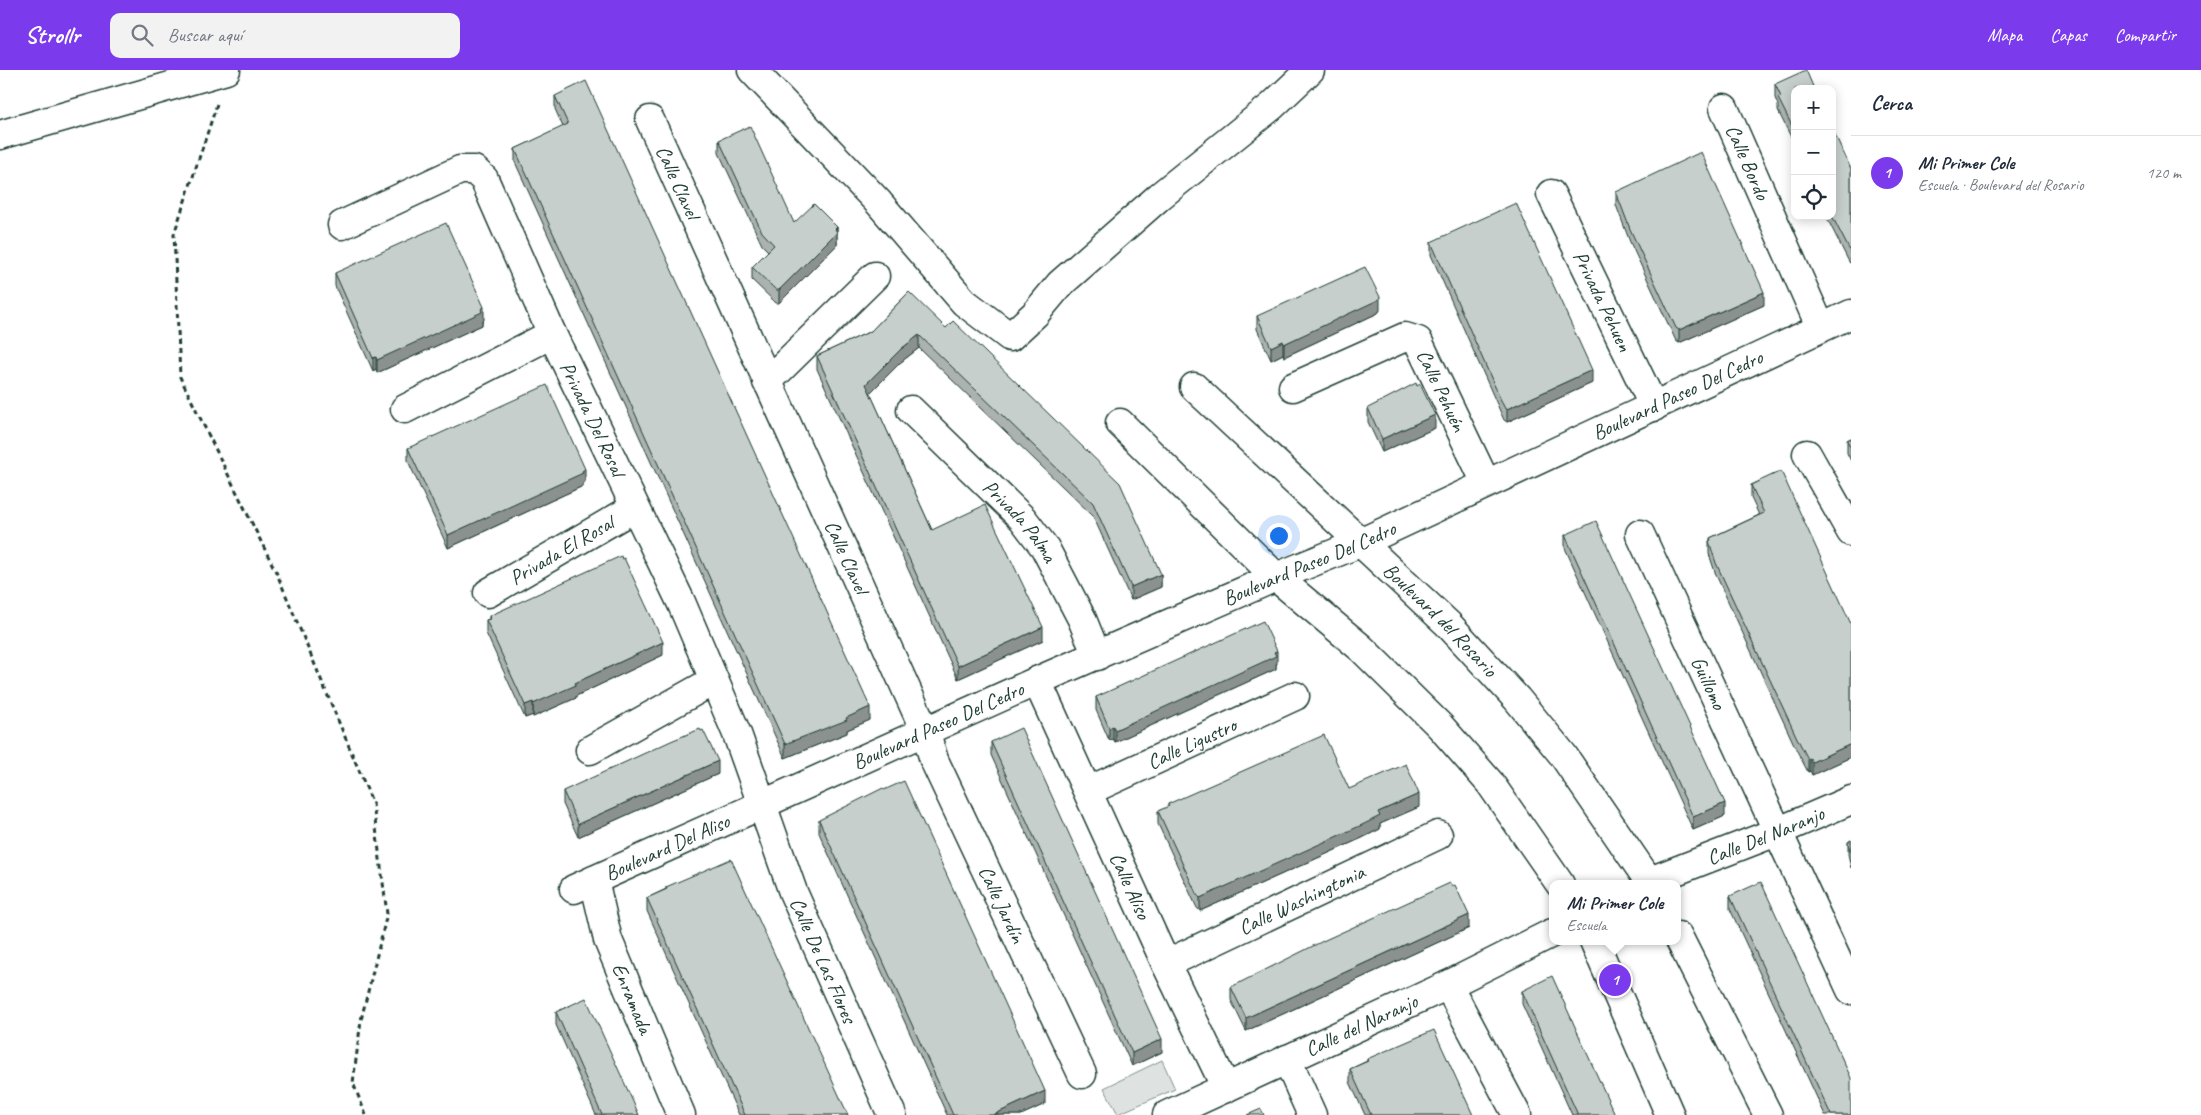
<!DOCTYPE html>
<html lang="es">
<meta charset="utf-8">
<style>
body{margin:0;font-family:Caveat,sans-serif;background:#f2f2f3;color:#1f2937}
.controls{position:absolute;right:15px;top:15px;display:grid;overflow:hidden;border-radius:10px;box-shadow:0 2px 12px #0003}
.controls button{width:45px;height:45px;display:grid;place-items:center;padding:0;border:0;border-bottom:1px solid #e0e1e3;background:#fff;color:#1f2937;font:25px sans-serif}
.you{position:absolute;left:1278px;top:465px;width:18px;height:18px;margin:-12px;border:4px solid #fff;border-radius:50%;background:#1a73e8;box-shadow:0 0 0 8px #1a73e833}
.badge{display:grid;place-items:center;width:32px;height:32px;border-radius:50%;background:#7c3aed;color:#fff;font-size:16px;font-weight:700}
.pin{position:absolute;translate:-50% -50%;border:2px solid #fff;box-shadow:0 1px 5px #0006}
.popup{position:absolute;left:1549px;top:810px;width:132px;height:65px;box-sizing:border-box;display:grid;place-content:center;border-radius:10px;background:#fff;filter:drop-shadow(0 1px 4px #0005);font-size:16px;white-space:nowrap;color:#747a83}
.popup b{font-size:19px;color:#1f2937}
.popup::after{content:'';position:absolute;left:50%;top:100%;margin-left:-10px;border:10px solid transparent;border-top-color:#fff}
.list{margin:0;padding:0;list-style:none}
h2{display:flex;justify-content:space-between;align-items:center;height:65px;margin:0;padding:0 20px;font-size:21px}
h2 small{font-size:16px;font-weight:400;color:#747a83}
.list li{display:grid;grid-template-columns:32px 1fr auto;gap:15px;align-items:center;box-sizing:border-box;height:75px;padding:0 20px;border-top:1px solid #e0e1e3}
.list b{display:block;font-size:19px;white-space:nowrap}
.list p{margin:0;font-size:16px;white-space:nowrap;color:#747a83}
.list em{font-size:16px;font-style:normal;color:#747a83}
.icon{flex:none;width:28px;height:28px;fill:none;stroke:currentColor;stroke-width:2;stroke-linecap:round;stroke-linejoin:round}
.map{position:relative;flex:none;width:1851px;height:1045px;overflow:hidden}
header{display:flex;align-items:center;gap:30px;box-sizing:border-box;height:70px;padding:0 25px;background:#7c3aed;color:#fff}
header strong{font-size:24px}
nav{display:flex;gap:28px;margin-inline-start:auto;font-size:18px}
.search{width:350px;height:45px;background:#f2f2f3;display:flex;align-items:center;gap:12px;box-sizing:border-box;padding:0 18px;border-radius:10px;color:#747a83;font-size:19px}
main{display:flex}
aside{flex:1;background:#fff}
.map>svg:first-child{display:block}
.green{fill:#dee3e2;stroke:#7e908b}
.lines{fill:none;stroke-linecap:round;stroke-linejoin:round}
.minor-casing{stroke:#1f3d34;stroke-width:31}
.path{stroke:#1f3d34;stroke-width:3;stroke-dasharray:5 4;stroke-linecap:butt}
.minor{stroke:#fff;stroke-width:28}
.wall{fill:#abb2af;stroke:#1f3d34}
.shaded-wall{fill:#8b918f;stroke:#1f3d34}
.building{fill:#c7cfcc;stroke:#1f3d34}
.labels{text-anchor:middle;stroke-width:4;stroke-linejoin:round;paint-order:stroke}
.street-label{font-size:21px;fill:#1f3d34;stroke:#fff}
</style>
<header>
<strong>Strollr</strong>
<div class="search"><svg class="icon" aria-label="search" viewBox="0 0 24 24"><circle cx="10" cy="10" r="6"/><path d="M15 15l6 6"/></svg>Buscar aquí</div>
<nav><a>Mapa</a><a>Capas</a><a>Compartir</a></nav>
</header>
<main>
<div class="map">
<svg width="1851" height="1045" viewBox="0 0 1851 1045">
<rect width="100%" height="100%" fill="#fff"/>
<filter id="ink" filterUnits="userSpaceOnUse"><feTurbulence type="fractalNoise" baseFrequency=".02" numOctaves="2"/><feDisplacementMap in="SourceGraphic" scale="10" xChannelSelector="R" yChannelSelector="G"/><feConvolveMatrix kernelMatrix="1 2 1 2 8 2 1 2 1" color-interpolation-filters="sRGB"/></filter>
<g filter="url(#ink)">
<polygon class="green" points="1162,990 1175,1019 1118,1044 1104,1018"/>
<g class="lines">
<g class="minor-casing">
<g id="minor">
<polyline points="752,0 879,133 964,232 1010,267 1035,244 1060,214 1160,126 1272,36 1310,0"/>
<path id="s1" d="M1724,38L1820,256"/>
<path id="s2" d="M650,50L926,663L934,690L1082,1004"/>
<polyline points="0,65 226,0"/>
<path id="s3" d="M1551,124L1654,337"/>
<path id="s4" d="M342,155L460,100H474L484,109L552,264L681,532L737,664L793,822L892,1045"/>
<polyline points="767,312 875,206"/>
<path id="s5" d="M1194,317L1448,554L1517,629L1563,685L1651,814"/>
<path id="s6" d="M1293,317L1405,267L1418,271L1486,413"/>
<polyline points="405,339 552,264"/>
<path id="s7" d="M911,340L1023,449L1045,478L1082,549L1097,586"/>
<polyline points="1120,353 1276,507 1361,578 1440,656 1490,713 1560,814"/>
<polyline points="1807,384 1851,462"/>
<path id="s8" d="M1640,464L1851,920"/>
<path id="s9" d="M488,523L634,438"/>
<path id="s10" d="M1037,611L1166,894L1226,1018"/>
<polyline points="590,680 713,611"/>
<path id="s11" d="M1088,721L1295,626"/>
<path id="s12" d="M594,810L608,870L681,1045"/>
<path id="s13" d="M1650,811L1779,761L1851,730"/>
<path id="s14" d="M574,819L1037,611L1276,507L1360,473L1851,244"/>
<polyline points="1678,866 1768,1045"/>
<polyline points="1594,871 1670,1045"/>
<path id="s15" d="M1166,894L1438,765"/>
<polyline points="1448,915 1517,1045"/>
<polyline points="1287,989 1312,1045"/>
<path id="s16" d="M1167,1045L1448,915L1552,863"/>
</g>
</g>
<polyline class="path" points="217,34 174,164 180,307 277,504 373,734 387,844 361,950 353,1013 366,1045"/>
<use href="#minor" class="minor"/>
</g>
<g class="wall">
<polygon points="1775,14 1795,19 1795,75 1778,41 1778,35 1775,28"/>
<polygon points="555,26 870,650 847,660 847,663 785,688 515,92 515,79 563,57 555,39"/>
<polygon points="719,70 794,153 837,157 837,175 779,233 776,233 752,210 752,197 768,181 762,175 719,83"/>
<polygon points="1851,99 1851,194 1849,192 1826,146 1832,146"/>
<polygon points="1616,122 1764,235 1679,273 1676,271 1630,172 1616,135"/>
<polygon points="1431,172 1592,313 1507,352 1504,350 1431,185"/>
<polygon points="335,203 484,250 482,251 482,255 377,303 376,299 373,301 335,216"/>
<polygon points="909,222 1161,504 1161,517 1131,530 1093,446 919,278 901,292 870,323 932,460 1043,570 958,609 817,299 817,286 871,261"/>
<polygon points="1380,240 1378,243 1284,287 1283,284 1271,290 1257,259 1257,246"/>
<polygon points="1368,338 1435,358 1382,382 1368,352"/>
<polygon points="1851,368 1851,391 1847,383 1847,370"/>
<polygon points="408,378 585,412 583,413 583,416 448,478 408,391"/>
<polygon points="1751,415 1851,554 1851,687 1812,705 1810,701 1808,702 1797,681 1716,505 1709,484 1709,471 1710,471 1710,468 1759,445 1751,428"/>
<polygon points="1565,465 1725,746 1693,760 1565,478"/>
<polygon points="489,546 663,585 576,626 576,628 533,647 533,645 525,648 486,563 486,550 489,549"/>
<polygon points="1276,594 1276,599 1115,672 1113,669 1109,670 1096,640 1096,627 1277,594"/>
<polygon points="991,672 1162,982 1132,996 991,685"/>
<polygon points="718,704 578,767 563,734 563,721"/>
<polygon points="1349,719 1419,737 1380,754 1380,759 1362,768 1200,841 1197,838 1158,754 1158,741 1168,737 1168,734"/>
<polygon points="819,750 1045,1034 1021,1045 947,1045 819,763"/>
<polygon points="1851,770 1851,798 1848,784 1848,772"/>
<polygon points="666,817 848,1045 739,1045 647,841 647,828 666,819"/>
<polygon points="1730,826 1851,1045 1825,1045 1730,839"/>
<polygon points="1469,858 1246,961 1231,930 1231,917"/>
<polygon points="1522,921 1615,1045 1572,1045 1522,934"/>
<polygon points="556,942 639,1045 596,1045 556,955"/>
<polygon points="1367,989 1473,1045 1365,1045 1350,1012 1350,999 1367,991"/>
</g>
<g class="shaded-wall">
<polygon points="837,157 837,175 779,233 779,220"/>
<polygon points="1764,222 1764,235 1679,273 1679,260"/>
<polygon points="1380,227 1380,240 1378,243 1284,287 1284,274"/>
<polygon points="484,237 484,250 482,251 482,255 377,303 377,290"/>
<polygon points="919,265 919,278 901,292 866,327 866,314 901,279"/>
<polygon points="1283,271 1283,284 1271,290 1271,277"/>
<polygon points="376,287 376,299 373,301 373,288"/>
<polygon points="1592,300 1592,313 1507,352 1507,339"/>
<polygon points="1435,345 1435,358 1382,382 1382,369"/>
<polygon points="585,399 585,412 583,413 583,416 448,478 448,465"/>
<polygon points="1161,504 1161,517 1131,530 1131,517"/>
<polygon points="1043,557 1043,570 958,609 958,596"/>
<polygon points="663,572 663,585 576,626 576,628 533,647 533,634 575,613"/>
<polygon points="1277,581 1277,594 1276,594 1276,599 1115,672 1115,660"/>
<polygon points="533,632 533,645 525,648 525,635"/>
<polygon points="870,637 870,650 847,660 847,663 785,688 785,674"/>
<polygon points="1113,656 1113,669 1109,670 1109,658"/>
<polygon points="1851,674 1851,687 1812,705 1812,692"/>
<polygon points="1810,688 1810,701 1808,702 1808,689"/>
<polygon points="718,691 718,704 578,767 578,754"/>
<polygon points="1419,724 1419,737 1380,754 1380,759 1362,768 1200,841 1200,828 1378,742"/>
<polygon points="1725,733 1725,746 1693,760 1693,747"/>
<polygon points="1469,845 1469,858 1246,961 1246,948"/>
<polygon points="1162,969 1162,982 1132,996 1132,983"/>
<polygon points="1045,1021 1045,1034 1021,1045 993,1045"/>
</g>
<g class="building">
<polygon points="1806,0 1814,19 1795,19 1795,62 1778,28 1781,27 1775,14"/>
<polygon points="586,11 870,637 846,648 847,650 785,674 515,79 568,54 555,26"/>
<polygon points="750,56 794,153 814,134 837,157 835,159 837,162 779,220 776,220 752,197 774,175 762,162 719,70"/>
<polygon points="1832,58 1851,99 1851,181 1849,179 1832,146"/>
<polygon points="1701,82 1764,222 1679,260 1676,258 1630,159 1616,122"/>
<polygon points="1516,133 1592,300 1507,339 1504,337 1431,172"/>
<polygon points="446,153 484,237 481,239 482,242 377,290 376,287 373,288 335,203"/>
<polygon points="1365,197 1380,227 1378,230 1284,274 1283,271 1271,277 1257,246"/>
<polygon points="909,222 946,258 953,251 1120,413 1161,504 1131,517 1093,433 919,265 901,279 866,314 932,460 985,435 1043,557 958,596 817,286 871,261"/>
<polygon points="1416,313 1417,316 1420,314 1435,345 1382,369 1368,338"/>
<polygon points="547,315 585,399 582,401 583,403 448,465 408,378"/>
<polygon points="1851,368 1851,378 1847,370"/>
<polygon points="1781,401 1851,554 1851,674 1812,692 1810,688 1808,689 1797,668 1716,493 1709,471 1711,470 1710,468 1764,443 1751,415"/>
<polygon points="1596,451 1725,733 1693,747 1565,465"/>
<polygon points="621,486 622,489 624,488 663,572 575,613 576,615 533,634 533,632 525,635 486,550 490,549 489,546"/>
<polygon points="1263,551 1277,581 1274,582 1276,586 1115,660 1113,656 1109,658 1096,627"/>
<polygon points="1021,658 1162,969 1132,983 991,672"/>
<polygon points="700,659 701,661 703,660 718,691 578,754 563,721 671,671"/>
<polygon points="1324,665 1349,719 1406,694 1419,724 1378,742 1380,746 1362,755 1200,828 1197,825 1158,741 1169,736 1168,734"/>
<polygon points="904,711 1045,1021 993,1045 953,1045 819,750 883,718 884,720"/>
<polygon points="1851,770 1851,785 1848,772"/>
<polygon points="731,789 848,1045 745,1045 647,828 667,819 666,817"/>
<polygon points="1761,812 1851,1008 1851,1045 1831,1045 1730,826"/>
<polygon points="1450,813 1452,816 1455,815 1469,845 1246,948 1231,917 1325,870"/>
<polygon points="1552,906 1615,1045 1578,1045 1522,921"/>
<polygon points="586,928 639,1045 602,1045 556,942"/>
<polygon points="1434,960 1473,1045 1371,1045 1350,999 1368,991 1367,989"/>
<polygon points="1261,1039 1264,1045 1247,1045"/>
</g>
</g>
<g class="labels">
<g class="street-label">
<text dy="7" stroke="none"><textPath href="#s1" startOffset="59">Calle Bordo</textPath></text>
<text dy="7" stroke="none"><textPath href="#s2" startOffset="68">Calle Clavel</textPath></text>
<text dy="7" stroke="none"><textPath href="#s3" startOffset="119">Privada Pehuen</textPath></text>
<text dy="7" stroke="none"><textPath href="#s6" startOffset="191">Calle Pehuén</textPath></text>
<text dy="7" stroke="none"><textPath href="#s14" startOffset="1209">Boulevard Paseo Del Cedro</textPath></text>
<text dy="7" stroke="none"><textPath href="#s4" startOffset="421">Privada Del Rosal</textPath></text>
<text dy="7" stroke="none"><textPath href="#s7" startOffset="156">Privada Palma</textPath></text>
<text dy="7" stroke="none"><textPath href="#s9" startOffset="85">Privada El Rosal</textPath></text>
<text dy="7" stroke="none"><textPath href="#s2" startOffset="479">Calle Clavel</textPath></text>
<text dy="7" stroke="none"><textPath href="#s14" startOffset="804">Boulevard Paseo Del Cedro</textPath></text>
<text dy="7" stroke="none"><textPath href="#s5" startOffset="339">Boulevard del Rosario</textPath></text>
<text dy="7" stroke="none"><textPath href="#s8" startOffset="164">Guillomo</textPath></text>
<text dy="7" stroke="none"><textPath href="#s14" startOffset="399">Boulevard Paseo Del Cedro</textPath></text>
<text dy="7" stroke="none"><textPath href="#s11" startOffset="114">Calle Ligustro</textPath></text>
<text dy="7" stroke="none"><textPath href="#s13" startOffset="124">Calle Del Naranjo</textPath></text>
<text dy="7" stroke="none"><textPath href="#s14" startOffset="102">Boulevard Del Aliso</textPath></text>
<text dy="7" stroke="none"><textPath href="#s10" startOffset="225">Calle Aliso</textPath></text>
<text dy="7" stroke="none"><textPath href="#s15" startOffset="150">Calle Washingtonia</textPath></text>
<text dy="7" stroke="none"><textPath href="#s2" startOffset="860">Calle Jardín</textPath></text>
<text dy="7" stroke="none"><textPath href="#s4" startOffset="1010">Calle De Las Flores</textPath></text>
<text dy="7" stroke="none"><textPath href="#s12" startOffset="125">Enramada</textPath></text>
<text dy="7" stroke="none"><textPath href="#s16" startOffset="214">Calle del Naranjo</textPath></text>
</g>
</g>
</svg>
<div class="controls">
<button>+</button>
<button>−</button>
<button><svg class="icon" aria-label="locate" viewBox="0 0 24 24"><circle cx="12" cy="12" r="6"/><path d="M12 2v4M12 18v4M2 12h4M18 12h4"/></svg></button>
</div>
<div class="you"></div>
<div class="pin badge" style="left:1615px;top:910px">1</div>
<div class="popup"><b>Mi Primer Cole</b>Escuela</div>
</div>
<aside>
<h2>Cerca<small></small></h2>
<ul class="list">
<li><span class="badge">1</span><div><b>Mi Primer Cole</b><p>Escuela · Boulevard del Rosario</p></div><em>120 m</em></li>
</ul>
</aside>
</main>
